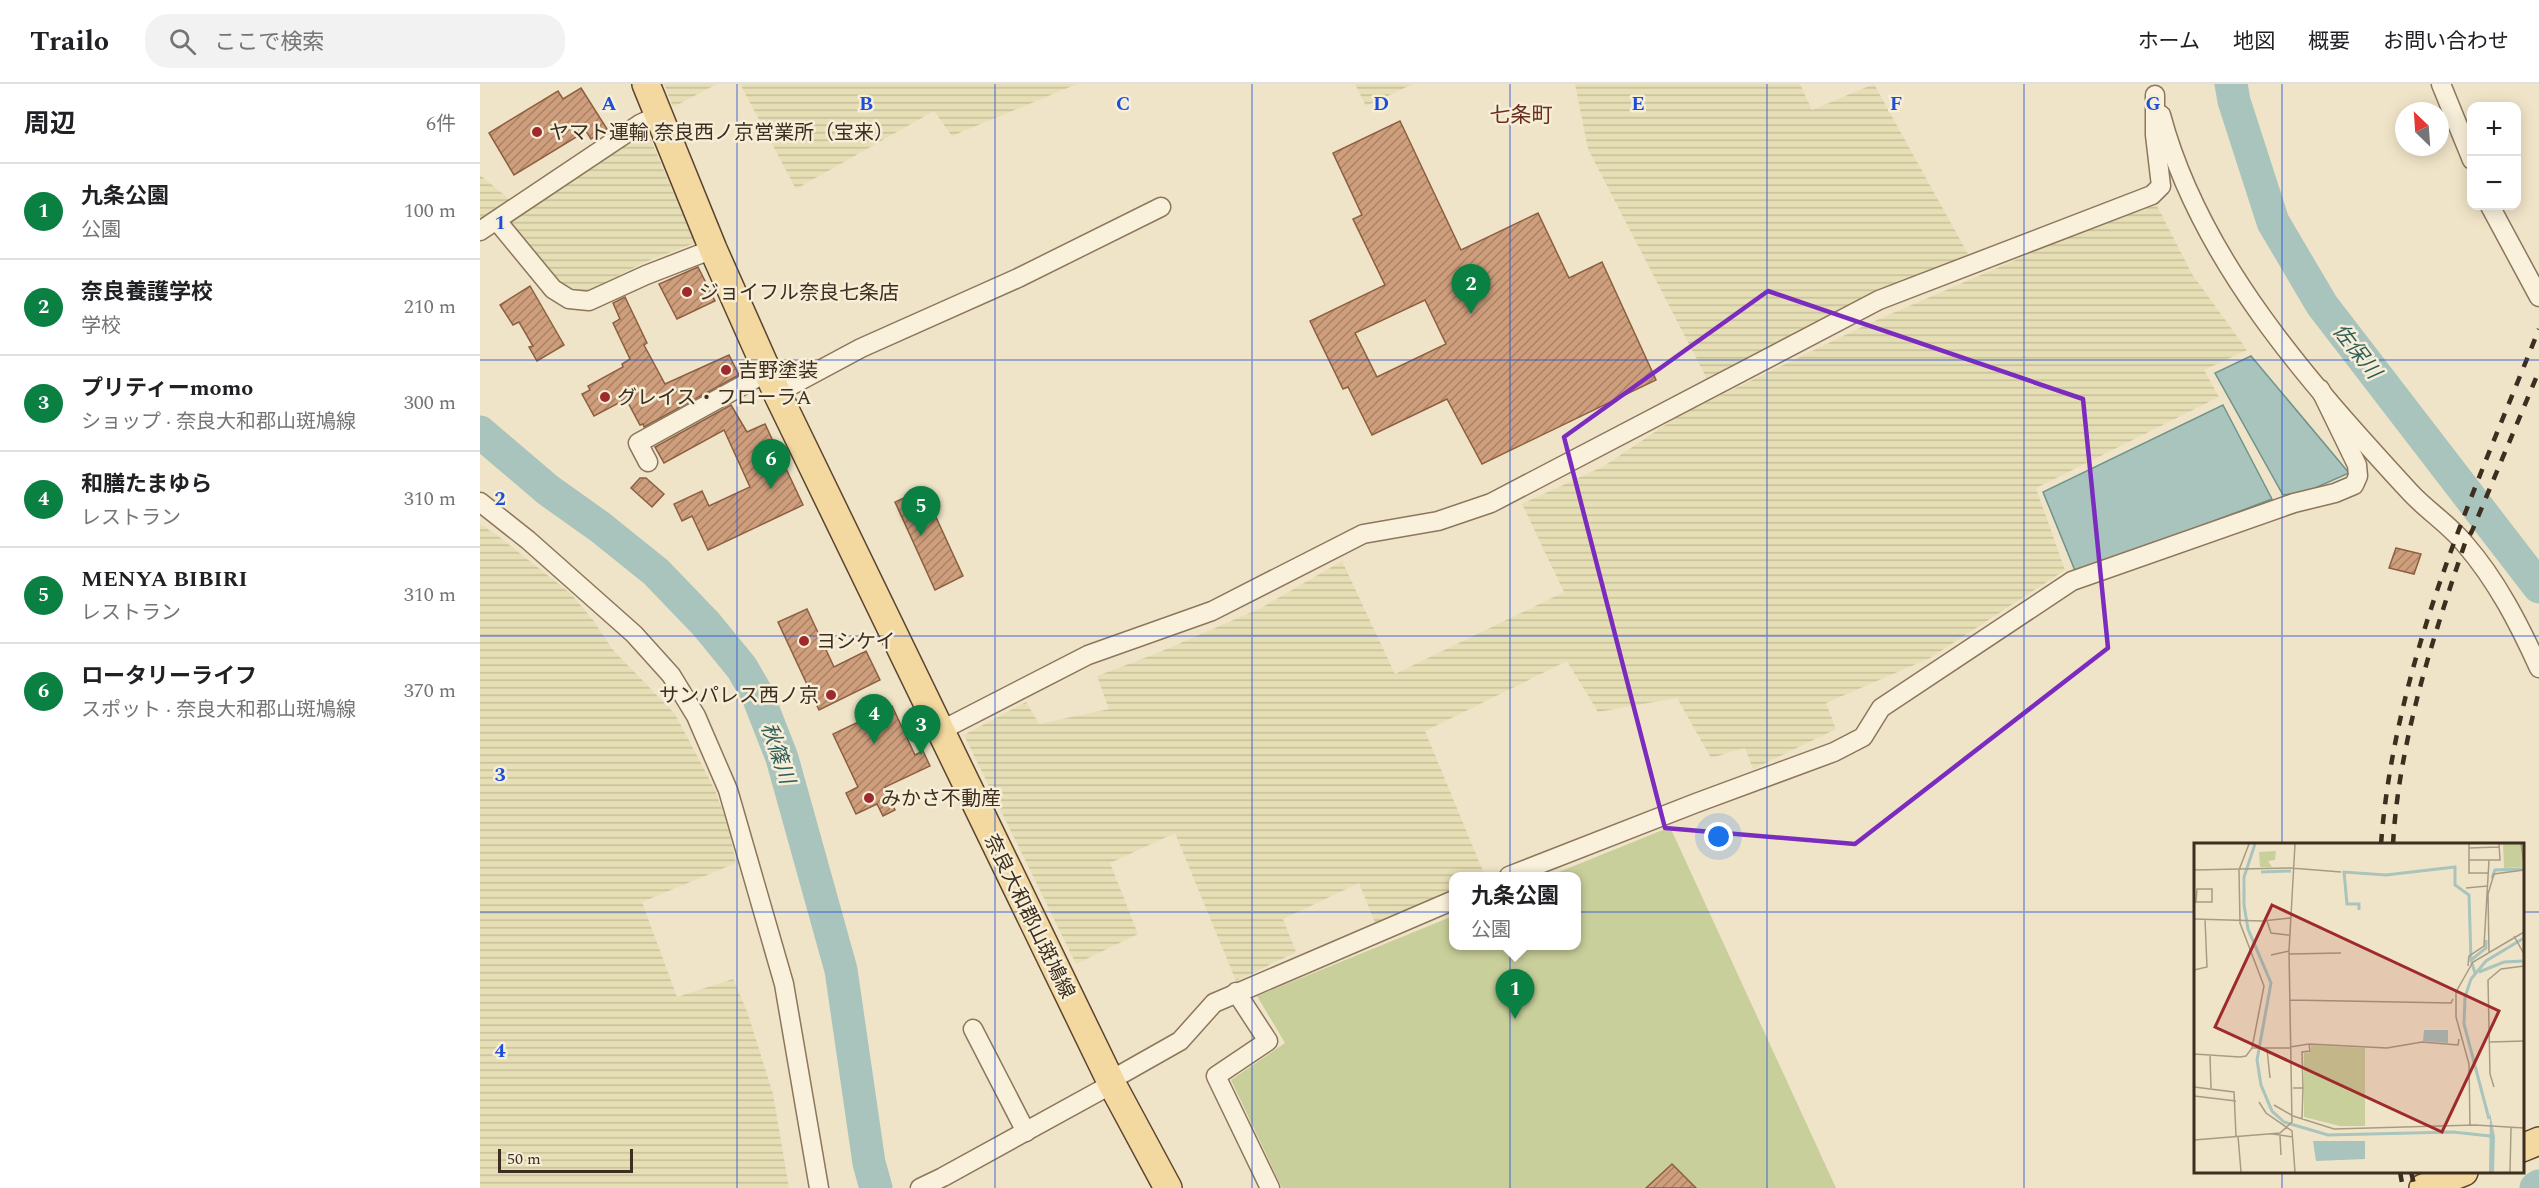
<!DOCTYPE html>
<html lang="ja">
<meta charset="utf-8">
<style>
body{margin:0;font-family:Spectral,"Noto Sans JP",serif;background:#f2f2f2;color:#202124}
.controls{position:absolute;right:18px;top:18px;display:grid;overflow:hidden;border-radius:12px;box-shadow:0 3px 15px #0003}
.controls button{width:54px;height:54px;display:grid;place-items:center;padding:0;border:0;border-bottom:2px solid #e0e0e0;background:#fff;color:#202124;font:30px sans-serif}
.compass{position:absolute;left:1915px;top:18px;width:54px;height:54px;border-radius:50%;background:#fff;box-shadow:0 3px 15px #0003;rotate:335deg}
.scale{position:absolute;left:18px;bottom:15px;width:135px;box-sizing:border-box;padding-left:6px;border:3px solid #3d2e20;border-top:0;font-size:16px;line-height:21px;white-space:nowrap;color:#3d2e20;-webkit-text-stroke:4px #f7eed8;paint-order:stroke}
.you{position:absolute;left:1239px;top:753px;width:21px;height:21px;margin:-15px;border:4px solid #fff;border-radius:50%;background:#1a73e8;box-shadow:0 0 0 9px #1a73e833}
.badge{display:grid;place-items:center;width:39px;height:39px;border-radius:50%;background:#0b8043;color:#fff;font-size:20px;font-weight:700}
.pin{position:absolute;translate:-50% -50px;filter:drop-shadow(0 2px 3px #0008)}
.pin::after{content:'';position:absolute;top:32px;width:21px;height:18px;background:inherit;clip-path:polygon(0 0,100% 0,50% 100%)}
.popup{position:absolute;left:969px;top:788px;width:132px;height:78px;box-sizing:border-box;display:grid;place-content:center;border-radius:12px;background:#fff;filter:drop-shadow(0 2px 4px #0005);font-size:20px;white-space:nowrap;color:#757577}
.popup b{font-size:22px;color:#202124}
.popup::after{content:'';position:absolute;left:50%;top:100%;margin-left:-12px;border:12px solid transparent;border-top-color:#fff}
.list{margin:0;padding:0;list-style:none}
h2{display:flex;justify-content:space-between;align-items:center;height:78px;margin:0;padding:0 24px;font-size:26px}
h2 small{font-size:20px;font-weight:400;color:#757577}
.list li{display:grid;grid-template-columns:39px 1fr auto;gap:18px;align-items:center;box-sizing:border-box;height:96px;padding:0 24px;border-top:2px solid #e0e0e0}
.list b{display:block;font-size:22px;white-space:nowrap}
.list p{margin:0;font-size:20px;white-space:nowrap;color:#757577}
.list em{font-size:20px;font-style:normal;color:#757577}
.icon{flex:none;width:33px;height:33px;fill:none;stroke:currentColor;stroke-width:2;stroke-linecap:round;stroke-linejoin:round}
.map{position:relative;flex:none;width:2059px;height:1104px;overflow:hidden}
header{display:flex;align-items:center;gap:36px;box-sizing:border-box;height:84px;padding:0 30px;background:#fff;border-bottom:2px solid #e0e0e0}
header strong{font-size:28px}
nav{display:flex;gap:33px;margin-inline-start:auto;font-size:21px}
.search{width:420px;height:54px;background:#f2f2f2;display:flex;align-items:center;gap:15px;box-sizing:border-box;padding:0 21px;border-radius:24px;color:#757577;font-size:22px}
main{display:flex}
aside{flex:1;background:#fff}
.map>svg:first-child{display:block}
.farmland{fill:url(#farmland-rules)}
.green{fill:#c9cf9b}
.water{fill:#a9c4bc;stroke:#6f938a;stroke-width:1.5}
.lines{fill:none;stroke-linecap:round;stroke-linejoin:round}
.river{stroke:#a9c4bc;stroke-width:33}
.building{fill:url(#building-hatch);stroke:#8d5f41;stroke-width:1.5;fill-rule:evenodd}
.minor-casing{stroke:#8d765c;stroke-width:21}
.primary-casing{stroke:#5b4430;stroke-width:30}
.minor{stroke:#faf1dc;stroke-width:18}
.primary{stroke:#f3d9a0;stroke-width:27}
.rail{stroke:#3d2e20;stroke-width:4.5;stroke-dasharray:10 10;stroke-linecap:butt}
.marked{fill:none;stroke:#7b2cbf;stroke-width:4.5;stroke-linejoin:round}
.grid{fill:none;stroke:#1d4ed8;stroke-width:1.5;stroke-opacity:0.55}
.poi-dot{fill:#9e2a2b;stroke:#f7eed8;stroke-width:2}
.labels{text-anchor:middle;stroke-width:5;stroke-linejoin:round;paint-order:stroke}
.poi-label{font-size:20px;fill:#3d2e20;stroke:#f7eed8;text-anchor:start}
.street-label{font-size:20px;fill:#3d2e20;stroke:#f7eed8}
.neighbourhood-label{font-size:21px;fill:#6b2e1e;stroke:#f7eed8}
.water-label{font-size:21px;font-style:italic;fill:#2f5d5a;stroke:#f7eed8}
.inset-river{fill:none;stroke:#a9c4bc;stroke-width:3}
.inset-road{fill:none;stroke:#a89b85;stroke-width:1.5}
.view{fill:#9e2a2b;fill-opacity:0.15;stroke:#9e2a2b;stroke-width:3}
.inset-edge{fill:none;stroke:#3d2e20;stroke-width:3}
.grid-label{font-size:20px;text-anchor:middle;font-weight:bold;fill:#1d4ed8;stroke:#f7eed8;stroke-width:5;stroke-linejoin:round;paint-order:stroke}
</style>
<header>
<strong>Trailo</strong>
<div class="search"><svg class="icon" aria-label="search" viewBox="0 0 24 24"><circle cx="10" cy="10" r="6"/><path d="M15 15l6 6"/></svg>ここで検索</div>
<nav><a>ホーム</a><a>地図</a><a>概要</a><a>お問い合わせ</a></nav>
</header>
<main>
<aside>
<h2>周辺<small>6件</small></h2>
<ul class="list">
<li><span class="badge">1</span><div><b>九条公園</b><p>公園</p></div><em>100 m</em></li>
<li><span class="badge">2</span><div><b>奈良養護学校</b><p>学校</p></div><em>210 m</em></li>
<li><span class="badge">3</span><div><b>プリティーmomo</b><p>ショップ · 奈良大和郡山斑鳩線</p></div><em>300 m</em></li>
<li><span class="badge">4</span><div><b>和膳たまゆら</b><p>レストラン</p></div><em>310 m</em></li>
<li><span class="badge">5</span><div><b>MENYA BIBIRI</b><p>レストラン</p></div><em>310 m</em></li>
<li><span class="badge">6</span><div><b>ロータリーライフ</b><p>スポット · 奈良大和郡山斑鳩線</p></div><em>370 m</em></li>
</ul>
</aside>
<div class="map">
<svg width="2059" height="1104" viewBox="0 0 2059 1104">
<defs>
<pattern id="farmland-rules" width="6" height="5" patternUnits="userSpaceOnUse" patternTransform="scale(1.5)"><rect width="6" height="5" fill="#e6deb5"/><path d="M0 2.5h6" fill="none" stroke="#c6bf9b"/></pattern>
<pattern id="building-hatch" width="6" height="6" patternUnits="userSpaceOnUse" patternTransform="scale(1.5)"><rect width="6" height="6" fill="#cf9f7d"/><path d="M-1 1l2-2M0 6l6-6M5 7l2-2" fill="none" stroke="#a98266"/></pattern>
</defs>
<rect width="100%" height="100%" fill="#f0e4c8"/>
<g class="farmland">
<polygon points="184,0 237,0 193,23"/>
<polygon points="260,0 597,0 472,52 454,27 316,105"/>
<polygon points="875,0 933,0 886,22"/>
<polygon points="1095,0 1320,0 1332,26 1394,0 1488,170 1227,295 1108,65"/>
<polygon points="167,47 215,159 165,178 106,208 93,210 65,189 31,138"/>
<polygon points="0,91 34,119 0,136"/>
<polygon points="1674,116 1712,190 1767,266 1724,286 1739,313 1556,404 1585,486 1450,574 1346,619 1356,645 1273,685 1265,664 1231,674 1197,614 1118,628 1087,577 945,647 1005,792 974,792 973,807 895,839 879,799 803,835 816,868 756,897 695,749 630,779 658,850 596,880 484,651 546,618 559,640 629,625 617,592 675,570 781,524 862,477 915,590 1084,508 1042,420 1124,382 1202,330 1390,239"/>
<polygon points="0,440 18,452 90,509 113,536 133,566 195,630 235,706 248,742 256,779 162,818 197,913 253,895 268,930 293,1010 309,1104 0,1104"/>
</g>
<polygon class="green" points="1190,743 1356,1104 802,1104 751,996 805,959 777,912 973,832 974,862 1096,862 1096,792 1069,792"/>
<g class="water">
<polygon points="1771,272 1869,389 1826,408 1803,411 1735,289"/>
<polygon points="1743,321 1792,415 1596,489 1563,408"/>
</g>
<g class="lines">
<g class="river">
<polyline points="1751,0 1754,17 1793,138 1842,221 2059,503"/>
<polyline points="0,348 68,406 120,443 176,488 226,540 262,584 277,610 302,674 361,886 389,1079 396,1104"/>
<polyline points="2056,1104 2059,1102"/>
</g>
</g>
<g class="building">
<polygon points="101,4 127,45 111,55 106,47 34,91 9,49 78,7 83,15"/>
<path d="M920,37L981,166L1058,129L1089,194L1122,178L1176,296L1002,380L967,315L892,351L868,303L863,305L830,237L905,201L873,135L882,131L853,69ZM945,216L966,260L897,293L875,249Z"/>
<polygon points="218,183 235,217 197,235 179,200"/>
<polygon points="50,202 84,261 57,277 49,263 53,262 39,238 33,241 20,221"/>
<polygon points="145,213 167,259 164,261 185,300 249,271 259,291 164,343 163,340 160,341 146,315 114,332 102,310 110,306 108,302 143,283 142,280 150,275 133,239 140,235 133,219"/>
<polygon points="251,321 267,348 285,340 323,421 228,466 212,432 202,437 194,420 222,407 229,422 270,403 244,346 184,379 175,363"/>
<polygon points="160,394 166,394 184,410 172,423 151,404"/>
<polygon points="443,405 483,492 455,506 415,418"/>
<polygon points="1916,464 1941,470 1934,490 1909,484"/>
<polygon points="327,525 354,583 386,567 400,596 339,626 298,538"/>
<polygon points="412,622 435,671 443,667 450,682 405,703 415,726 403,732 397,720 376,730 366,709 378,703 353,650"/>
<polygon points="1192,1080 1216,1104 1166,1104"/>
</g>
<g class="lines">
<g class="minor-casing">
<g id="minor">
<polyline points="1961,0 1992,76"/>
<path d="M1681,31C1720,177 1829,298 1929,407C1946,426 1969,440 1985,460C2017,497 2039,540 2059,584"/>
<polyline points="2010,122 2059,213"/>
<polyline points="17,137 73,205 89,215 109,217 166,191 233,165"/>
<polyline points="0,147 160,40 177,32"/>
<polyline points="297,309 381,264 538,194 681,123"/>
<polyline points="168,378 158,359 287,288"/>
<polyline points="0,418 48,456 154,550 191,591 216,632 248,706 304,900 339,1104"/>
<polyline points="460,647 608,571 732,527 883,450 958,437 1011,419 1399,216 1672,111 1681,102 1675,51 1675,11"/>
<polyline points="1029,792 1216,719 1354,668 1383,653 1401,624 1592,497 1814,419 1855,409 1874,401 1878,392 1877,381 1840,305"/>
<polyline points="756,908 788,957 736,992 790,1104"/>
<polyline points="493,945 546,1048"/>
<polyline points="631,996 700,957 734,919 974,816"/>
<polyline points="440,1104 463,1093 632,1000"/>
</g>
</g>
<g class="primary-casing">
<g id="primary">
<polyline points="166,0 233,165 297,309 632,1000 688,1104"/>
<polyline points="2042,1064 2059,1057"/>
<polyline points="1943,1104 1984,1088"/>
</g>
</g>
<use href="#minor" class="minor"/>
<use href="#primary" class="primary"/>
<g class="rail">
<path d="M1901,760C1915,579 1992,413 2059,245"/>
<path d="M1913,760C1919,657 1952,557 1985,459L1992,447L2059,287"/>
<polyline points="1920,1088 1923,1104"/>
<polyline points="1931,1088 1935,1104"/>
</g>
</g>
<path class="marked" d="M1288,207L1603,315L1628,564L1375,760L1185,744L1084,353Z"/>
<path class="grid" d="M257,0V1104M515,0V1104M772,0V1104M1030,0V1104M1287,0V1104M1544,0V1104M1802,0V760M0,276H2059M0,552H2059M0,828H1716M2042,828H2059M1802,1088V1104"/>
<g class="poi-dot">
<circle cx="57" cy="48" r="6"/>
<circle cx="207" cy="208" r="6"/>
<circle cx="246" cy="286" r="6"/>
<circle cx="125" cy="313" r="6"/>
<circle cx="324" cy="557" r="6"/>
<circle cx="351" cy="611" r="6"/>
<circle cx="389" cy="714" r="6"/>
</g>
<g class="labels">
<g class="poi-label">
<text x="69" y="55">ヤマト運輸 奈良西ノ京営業所（宝来）</text>
<text x="219" y="215">ジョイフル奈良七条店</text>
<text x="258" y="293">吉野塗装</text>
<text x="137" y="320">グレイス・フローラA</text>
<text x="336" y="564">ヨシケイ</text>
<text x="339" y="618" text-anchor="end">サンパレス西ノ京</text>
<text x="401" y="721">みかさ不動産</text>
</g>
<g class="street-label">
<text transform="translate(550 832) rotate(64)" y="7">奈良大和郡山斑鳩線</text>
</g>
<g class="neighbourhood-label">
<text x="1041" y="38">七条町</text>
</g>
<g class="water-label">
<text transform="translate(1877 267) rotate(52)" y="7">佐保川</text>
<text transform="translate(298 669) rotate(71)" y="7">秋篠川</text>
</g>
</g>
<g transform="translate(1714 759)">
<rect width="330" height="330" fill="#f0e4c8"/>
<path d="M82,8L81,17L74,18L78,24H66L65,9Z" fill="#c9cf9b"/>
<path d="M309,1H330V24L310,25ZM117,202L171,205V283H146L110,274V210L117,209Z" fill="#c9cf9b"/>
<path d="M230,187H254V200L229,198ZM296,270L301,294L300,329H295ZM119,298H171V316L122,318Z" fill="#a9c4bc"/>
<path class="inset-river" d="M61,1L50,34V62L54,86L77,140L63,217L67,242L78,268L90,279L134,292L259,289L296,293M67,29L97,28M298,35L301,27L329,26M165,67V61H153L150,29L192,32L261,24V42L275,52L277,117M285,129L310,119L330,118M281,130L277,117L292,105V97M295,276L270,181L271,154L277,136L292,118L330,95"/>
<path class="inset-road" d="M55,1L45,27L46,80L70,143L58,205M275,1V30H295M327,1L330,21M275,5L305,4M275,17H306L305,1M0,27L97,25L147,29M272,45L293,43M0,59H18V46H3L2,59M0,76L68,78L96,75M73,78L77,90L95,92M320,93L330,111M295,109L294,51L300,31L330,27M95,111L147,110M77,112L95,108M274,123L275,113L290,103L295,17M0,127L13,124L11,76M96,157L257,160L259,156M296,199L330,198M96,204L115,201L193,205L228,199L264,202L265,196M73,206L76,235M0,211L46,214L52,213L58,205H96M16,213L17,245M0,244L40,249L42,293M300,244L296,231L294,137L307,126L330,123M99,245H109L108,209L116,208L115,201M0,253L42,258M65,259L72,270L98,288L101,329M80,262L99,273M99,273L140,286L281,282L330,285M108,276L109,245M276,283L275,221L262,174V149L279,119L330,89M79,291L99,294M44,293L47,329M86,293L87,312M0,297L86,290L98,279L95,108L101,1M316,329L317,285"/>
<path class="view" d="M78,62L305,168L248,289L21,184Z"/>
<rect width="330" height="330" class="inset-edge"/>
</g>
<g class="grid-label">
<text x="129" y="26">A</text>
<text x="386" y="26">B</text>
<text x="643" y="26">C</text>
<text x="901" y="26">D</text>
<text x="1158" y="26">E</text>
<text x="1416" y="26">F</text>
<text x="1673" y="26">G</text>
<text x="20" y="145">1</text>
<text x="20" y="421">2</text>
<text x="20" y="697">3</text>
<text x="20" y="973">4</text>
</g>
</svg>
<div class="controls">
<button>+</button>
<button>−</button>
</div>
<svg class="compass" viewBox="-18 -18 36 36"><path d="M0-13l5 13h-10z" fill="#e53935"/><path d="M0 13l5-13h-10z" fill="#757577"/></svg>
<div class="scale">50 m</div>
<div class="you"></div>
<div class="pin badge" style="left:1035px;top:935px">1</div>
<div class="popup"><b>九条公園</b>公園</div>
<div class="pin badge" style="left:991px;top:230px">2</div>
<div class="pin badge" style="left:441px;top:671px">3</div>
<div class="pin badge" style="left:394px;top:660px">4</div>
<div class="pin badge" style="left:441px;top:452px">5</div>
<div class="pin badge" style="left:291px;top:405px">6</div>
</div>
</main>
